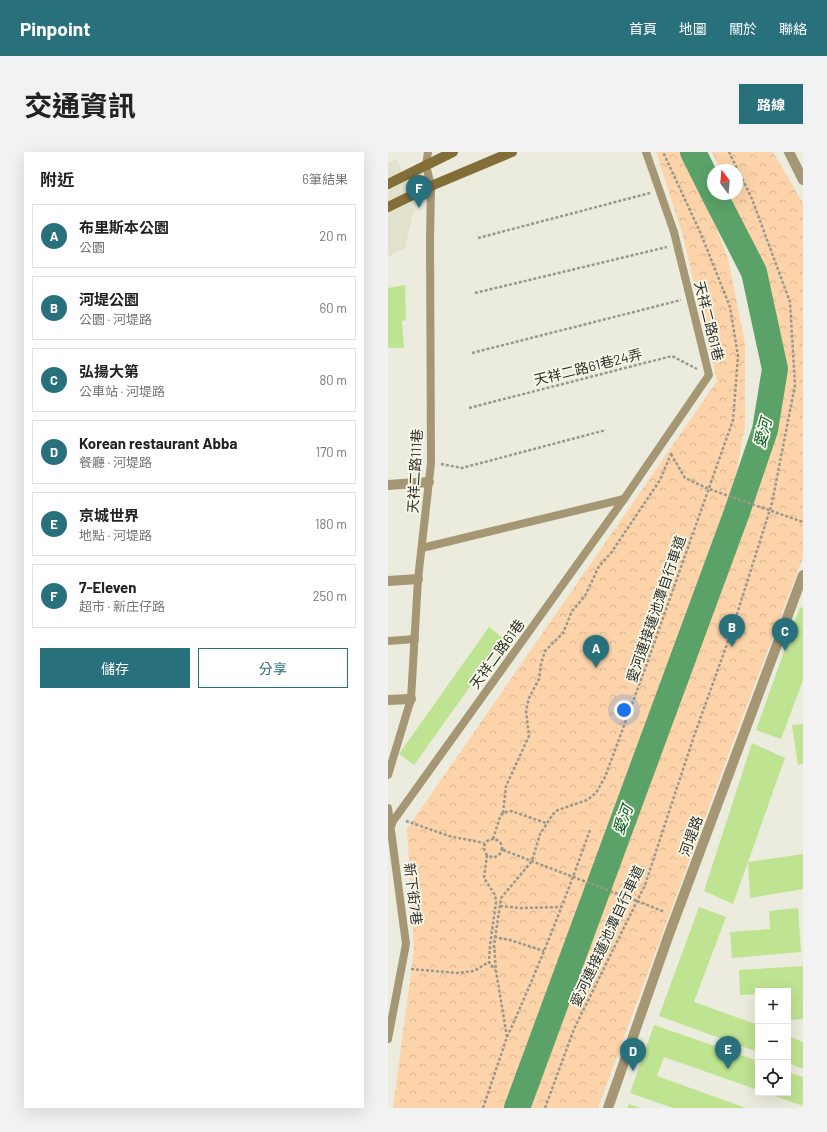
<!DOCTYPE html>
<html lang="zh-TW">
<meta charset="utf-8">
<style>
body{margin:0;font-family:Barlow,"Noto Sans TC",sans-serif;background:#f2f2f2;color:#222}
.controls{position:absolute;right:12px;bottom:12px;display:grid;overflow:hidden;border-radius:0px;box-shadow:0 4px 16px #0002}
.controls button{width:36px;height:36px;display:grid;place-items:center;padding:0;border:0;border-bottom:1px solid #e0e0e0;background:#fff;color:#222;font:20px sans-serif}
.compass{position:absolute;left:319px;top:12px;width:36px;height:36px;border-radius:50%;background:#fff;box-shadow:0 4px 16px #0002;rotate:344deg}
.you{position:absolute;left:236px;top:558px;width:14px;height:14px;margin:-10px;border:3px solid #fff;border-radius:50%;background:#1a73e8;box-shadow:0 0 0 6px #1a73e833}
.badge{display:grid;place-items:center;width:26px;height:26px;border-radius:50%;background:#28707b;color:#fff;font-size:13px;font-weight:700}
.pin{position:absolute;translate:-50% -33px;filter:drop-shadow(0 1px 2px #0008)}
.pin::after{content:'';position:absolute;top:21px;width:14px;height:12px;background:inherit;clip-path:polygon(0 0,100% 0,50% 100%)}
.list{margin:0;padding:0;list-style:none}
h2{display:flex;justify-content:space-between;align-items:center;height:52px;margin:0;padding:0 16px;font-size:17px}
h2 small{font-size:13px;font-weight:400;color:#767676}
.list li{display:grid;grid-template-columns:26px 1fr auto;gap:12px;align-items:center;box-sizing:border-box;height:64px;margin:0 8px 8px;padding:0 8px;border:1px solid #e0e0e0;border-radius:0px}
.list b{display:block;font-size:15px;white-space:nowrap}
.list p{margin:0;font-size:13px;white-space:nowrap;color:#767676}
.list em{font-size:13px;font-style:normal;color:#767676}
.actions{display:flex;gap:8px;padding:12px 16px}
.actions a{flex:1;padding:9px 0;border:1px solid #28707b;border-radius:0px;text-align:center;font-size:14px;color:#28707b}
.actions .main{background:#28707b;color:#fff}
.icon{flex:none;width:22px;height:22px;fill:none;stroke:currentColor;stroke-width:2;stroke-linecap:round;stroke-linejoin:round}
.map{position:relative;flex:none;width:415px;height:956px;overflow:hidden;border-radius:0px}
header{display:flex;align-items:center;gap:24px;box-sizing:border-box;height:56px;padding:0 20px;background:#28707b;color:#fff}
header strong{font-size:19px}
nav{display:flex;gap:22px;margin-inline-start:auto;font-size:14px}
.intro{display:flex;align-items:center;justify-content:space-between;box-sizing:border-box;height:96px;padding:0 24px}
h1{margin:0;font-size:28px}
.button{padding:10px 18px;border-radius:0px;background:#28707b;color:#fff;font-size:14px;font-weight:700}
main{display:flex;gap:24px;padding:0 24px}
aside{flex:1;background:#fff;border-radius:0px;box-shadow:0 4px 16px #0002}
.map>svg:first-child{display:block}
.built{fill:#e2e2cc}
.park{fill:url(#park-crowns)}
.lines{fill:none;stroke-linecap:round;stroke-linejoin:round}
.river{stroke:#5aa268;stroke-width:26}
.building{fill:#bee391}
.path{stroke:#98998e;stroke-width:2.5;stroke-dasharray:3 2;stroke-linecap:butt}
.lane{stroke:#a59674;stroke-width:8}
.street{stroke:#a59674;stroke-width:10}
.secondary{stroke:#836e38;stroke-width:10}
.path-bridge{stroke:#98998e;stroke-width:2.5;stroke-dasharray:3 2;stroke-linecap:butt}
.labels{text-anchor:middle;stroke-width:3.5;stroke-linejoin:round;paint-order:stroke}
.street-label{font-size:14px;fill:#31312b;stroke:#f8f9ea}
.water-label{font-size:15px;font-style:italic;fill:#005821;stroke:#f8f9ea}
</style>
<header>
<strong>Pinpoint</strong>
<nav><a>首頁</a><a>地圖</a><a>關於</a><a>聯絡</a></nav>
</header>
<div class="intro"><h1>交通資訊</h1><a class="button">路線</a></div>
<main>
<aside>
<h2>附近<small>6筆結果</small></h2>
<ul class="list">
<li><span class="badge">A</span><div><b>布里斯本公園</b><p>公園</p></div><em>20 m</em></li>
<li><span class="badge">B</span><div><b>河堤公園</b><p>公園 · 河堤路</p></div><em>60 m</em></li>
<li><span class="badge">C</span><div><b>弘揚大第</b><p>公車站 · 河堤路</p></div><em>80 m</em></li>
<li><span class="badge">D</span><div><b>Korean restaurant Abba</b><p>餐廳 · 河堤路</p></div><em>170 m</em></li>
<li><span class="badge">E</span><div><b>京城世界</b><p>地點 · 河堤路</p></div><em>180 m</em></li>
<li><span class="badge">F</span><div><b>7-Eleven</b><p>超市 · 新庄仔路</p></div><em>250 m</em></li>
</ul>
<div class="actions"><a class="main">儲存</a><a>分享</a></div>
</aside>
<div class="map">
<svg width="415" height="956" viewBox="0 0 415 956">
<defs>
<pattern id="park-crowns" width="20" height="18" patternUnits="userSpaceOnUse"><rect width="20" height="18" fill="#fdd4a9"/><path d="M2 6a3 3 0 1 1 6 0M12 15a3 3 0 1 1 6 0" fill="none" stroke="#d9b692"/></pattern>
</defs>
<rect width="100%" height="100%" fill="#ebecdd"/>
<polygon class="built" points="9,7 26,57 17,96 0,105 0,11"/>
<g class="park">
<polygon points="268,0 298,0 340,106 357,192 357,274 342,355 207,733 118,956 5,956 26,797 19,677 329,229 295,84"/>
<polygon points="324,0 385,0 415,51 415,405 347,585 210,956 138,956 182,837 236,680 387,283 391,246 394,192 380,135 342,42 349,42 349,18 332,18"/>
</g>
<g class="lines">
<g class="river">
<polyline points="305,0 325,40"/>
<polyline points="129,956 349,360 377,278 387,217 366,120 326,42"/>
</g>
</g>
<g class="building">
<polygon points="17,133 18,168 14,169 16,196 0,196 0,136"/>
<polygon points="412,455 415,456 415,528 393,587 368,578"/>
<polygon points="101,475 116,487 26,613 11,602"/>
<polygon points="415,572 415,612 410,613 404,573"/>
<polygon points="364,591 397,606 345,752 316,739"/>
<polygon points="415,702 415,737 362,746 360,710"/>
<polygon points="311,755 338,765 306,850 370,873 370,900 271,864"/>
<polygon points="410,756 413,800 344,806 342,780 382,777 381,759"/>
<polygon points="415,814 415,867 403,868 401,836 379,838 379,839 370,839 370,842 352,843 351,818"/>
<polygon points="266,873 370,909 370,938 276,905 269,924 358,956 285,956 242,941"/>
<polygon points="400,884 415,890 415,917 400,911"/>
<polygon points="400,920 415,925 415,954 379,941 400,941"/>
<polygon points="241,952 253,956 239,956"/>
</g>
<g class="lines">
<g class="path">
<polyline points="90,86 262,41"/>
<polyline points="87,141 279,95"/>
<polyline points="84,201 293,148"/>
<polyline points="81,256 284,204 309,217"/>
<polyline points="283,302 297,326 321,337 415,370"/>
<polyline points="53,312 74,316 218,278"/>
<polyline points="115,661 118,634 141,584 138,559 141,546 151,527 153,512 157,499 175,481 184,459 197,444 211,414 223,401 272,328 283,302 282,300"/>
<polyline points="18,669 61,684 96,691"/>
<circle cx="105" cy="696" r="9"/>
<polyline points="105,687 112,665 115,661 123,659 158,671"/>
<polyline points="115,698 180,723"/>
<polyline points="99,703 96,726 107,743 108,750 102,793 101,810 107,818"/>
<polyline points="249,749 277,760"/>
<polyline points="112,754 132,756 174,755"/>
<polyline points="106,785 122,788 156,799"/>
<polyline points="23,817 69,821 86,819 101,810"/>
<path d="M119,885C150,817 177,748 202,678"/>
<polyline points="95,956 119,885 108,819 106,793 113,746 144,709 152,682 165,662 170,658 199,648 208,641 217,625 257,517 345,268 350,204 342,155 313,82 275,0"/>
<polyline points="157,956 186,877 257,733 306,584 343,481 384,351 407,233 402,150 364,47 341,0"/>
</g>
<g class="lane">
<polyline points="34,396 236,347"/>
<polyline points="0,489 27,487"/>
<polyline points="0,623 23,547 30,427 43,311 42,88 43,34 38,13 40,0"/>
<polyline points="0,656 18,792 0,887"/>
<polyline points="3,672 236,347 321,223 286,80 258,0"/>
</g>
<g class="street">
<polyline points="401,0 415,28"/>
<polyline points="0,333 41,330"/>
<polyline points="0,429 30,427"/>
<polyline points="0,548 23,547"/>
<polyline points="0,672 3,672"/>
<polyline points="220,956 280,785 415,423"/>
</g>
<g class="secondary">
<polyline points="0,32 65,0"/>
<polyline points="0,55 43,34 124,0"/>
</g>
<polyline class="path-bridge" points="180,723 249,749"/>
</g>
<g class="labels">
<g class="street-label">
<text transform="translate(321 169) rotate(76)" y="5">天祥二路61巷</text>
<text transform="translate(200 215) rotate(-14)" y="5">天祥二路61巷24弄</text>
<text transform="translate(27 319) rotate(-87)" y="5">天祥二路111巷</text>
<text transform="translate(268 457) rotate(-71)" y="5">愛河連接蓮池潭自行車道</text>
<text transform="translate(109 502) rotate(-54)" y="5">天祥二路61巷</text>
<text transform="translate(303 684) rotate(-70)" y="5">河堤路</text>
<text transform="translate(25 742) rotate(83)" y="5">新下街7巷</text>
<text transform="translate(219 784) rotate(-65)" y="5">愛河連接蓮池潭自行車道</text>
</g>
<g class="water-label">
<text transform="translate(375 281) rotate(-75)" y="5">愛河</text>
<text transform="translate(235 668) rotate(-70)" y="5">愛河</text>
</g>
</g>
</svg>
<div class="controls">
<button>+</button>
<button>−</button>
<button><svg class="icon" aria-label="locate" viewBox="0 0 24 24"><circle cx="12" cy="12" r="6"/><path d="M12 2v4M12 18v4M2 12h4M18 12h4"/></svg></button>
</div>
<svg class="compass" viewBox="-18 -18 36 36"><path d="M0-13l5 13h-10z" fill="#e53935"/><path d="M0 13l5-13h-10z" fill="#767676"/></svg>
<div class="you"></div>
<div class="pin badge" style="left:208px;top:516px">A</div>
<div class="pin badge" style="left:344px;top:495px">B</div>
<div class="pin badge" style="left:397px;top:499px">C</div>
<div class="pin badge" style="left:245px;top:919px">D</div>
<div class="pin badge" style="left:340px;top:917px">E</div>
<div class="pin badge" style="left:31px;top:56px">F</div>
</div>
</main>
